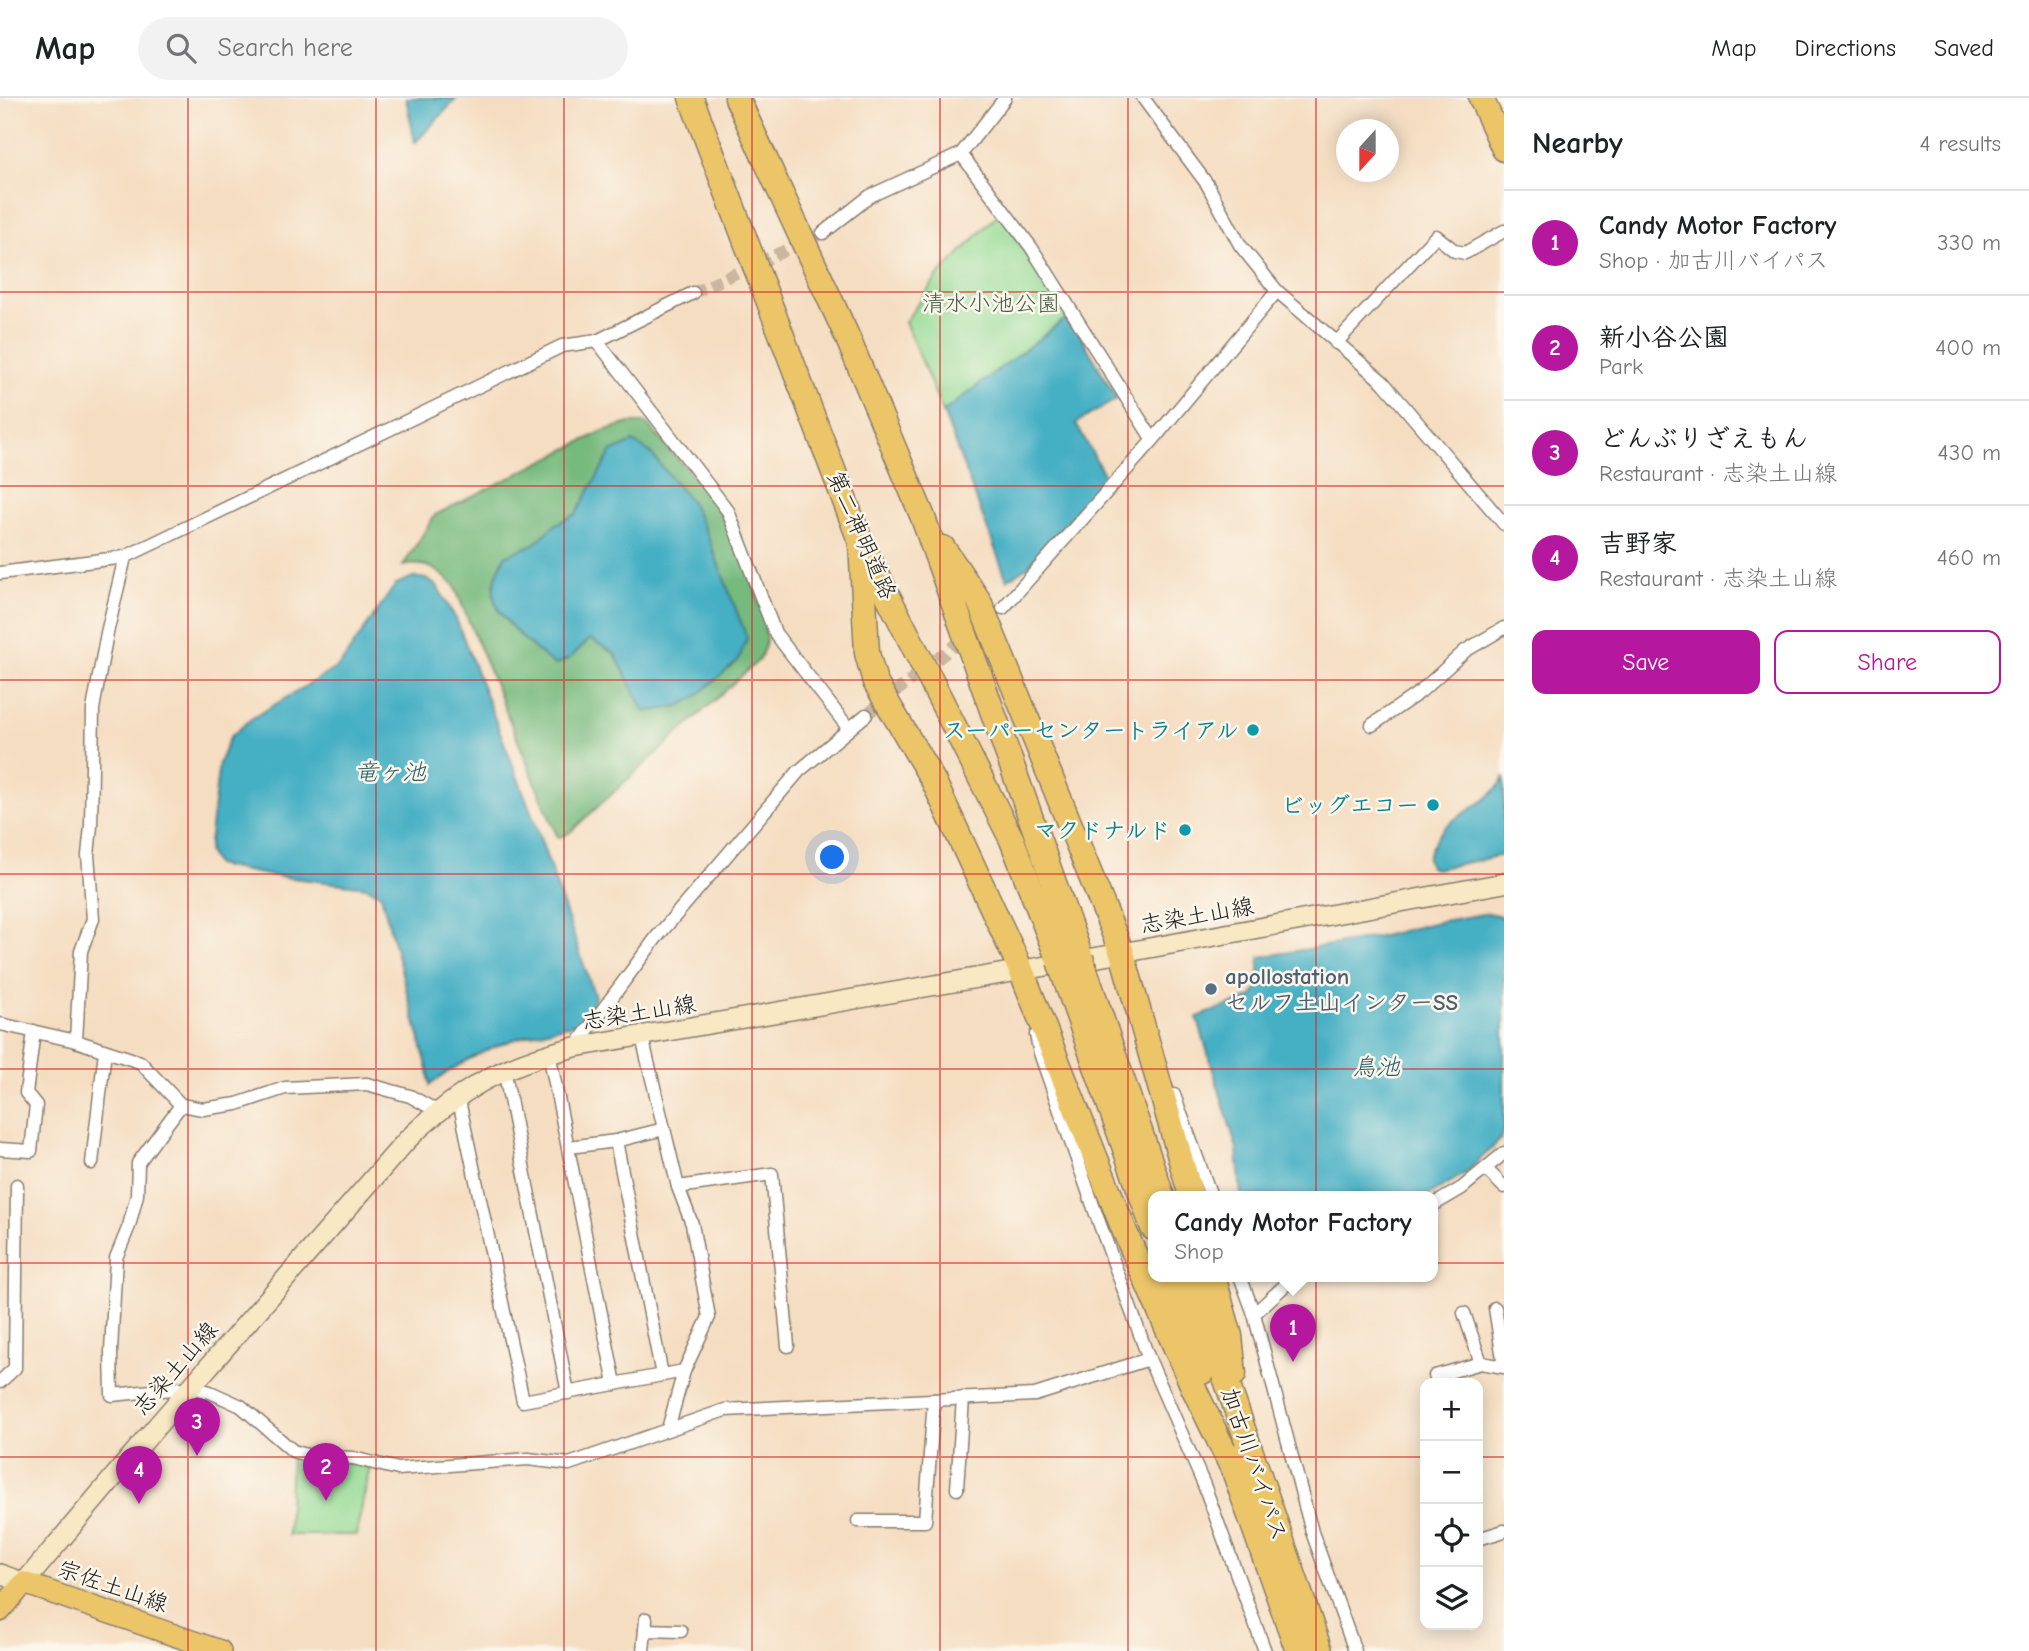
<!DOCTYPE html>
<meta charset="utf-8">
<style>
body{margin:0;font-family:"Comic Neue","Klee One",sans-serif;background:#f2f2f2;color:#202124}
.controls{position:absolute;right:21px;bottom:21px;display:grid;overflow:hidden;border-radius:14px;box-shadow:0 4px 18px #0003}
.controls button{width:63px;height:63px;display:grid;place-items:center;padding:0;border:0;border-bottom:2px solid #e0e0e0;background:#fff;color:#202124;font:35px sans-serif}
.compass{position:absolute;left:1336px;top:21px;width:63px;height:63px;border-radius:50%;background:#fff;box-shadow:0 4px 18px #0003;rotate:201deg}
.you{position:absolute;left:833px;top:760px;width:24px;height:24px;margin:-18px;border:5px solid #fff;border-radius:50%;background:#1a73e8;box-shadow:0 0 0 10px #1a73e833}
.badge{display:grid;place-items:center;width:46px;height:46px;border-radius:50%;background:#b5179e;color:#fff;font-size:23px;font-weight:700}
.pin{position:absolute;translate:-50% -58px;filter:drop-shadow(0 2px 4px #0008)}
.pin::after{content:'';position:absolute;top:37px;width:24px;height:21px;background:inherit;clip-path:polygon(0 0,100% 0,50% 100%)}
.popup{position:absolute;left:1148px;top:1093px;width:290px;height:91px;box-sizing:border-box;display:grid;place-content:center;border-radius:14px;background:#fff;filter:drop-shadow(0 2px 5px #0005);font-size:23px;white-space:nowrap;color:#757577}
.popup b{font-size:26px;color:#202124}
.popup::after{content:'';position:absolute;left:50%;top:100%;margin-left:-14px;border:14px solid transparent;border-top-color:#fff}
.list{margin:0;padding:0;list-style:none}
h2{display:flex;justify-content:space-between;align-items:center;height:91px;margin:0;padding:0 28px;font-size:30px}
h2 small{font-size:23px;font-weight:400;color:#757577}
.list li{display:grid;grid-template-columns:46px 1fr auto;gap:21px;align-items:center;box-sizing:border-box;height:105px;padding:0 28px;border-top:2px solid #e0e0e0}
.list b{display:block;font-size:26px;white-space:nowrap}
.list p{margin:0;font-size:23px;white-space:nowrap;color:#757577}
.list em{font-size:23px;font-style:normal;color:#757577}
.actions{display:flex;gap:14px;padding:21px 28px}
.actions a{flex:1;padding:16px 0;border:2px solid #b5179e;border-radius:14px;text-align:center;font-size:24px;color:#b5179e}
.actions .main{background:#b5179e;color:#fff}
.icon{flex:none;width:38px;height:38px;fill:none;stroke:currentColor;stroke-width:2;stroke-linecap:round;stroke-linejoin:round}
.map{position:relative;flex:none;width:1504px;height:1553px;overflow:hidden}
header{display:flex;align-items:center;gap:42px;box-sizing:border-box;height:98px;padding:0 35px;background:#fff;border-bottom:2px solid #e0e0e0}
header strong{font-size:33px}
nav{display:flex;gap:38px;margin-inline-start:auto;font-size:24px}
.search{width:490px;height:63px;background:#f2f2f2;display:flex;align-items:center;gap:18px;box-sizing:border-box;padding:0 24px;border-radius:38px;color:#757577;font-size:26px}
main{display:flex}
aside{flex:1;background:#fff}
.map>svg:first-child{display:block}
.green{fill:#94da94;stroke:#587b58;stroke-width:2}
.forest{fill:#77ba7e;stroke:#4a6b4d;stroke-width:2}
.water{fill:#45afc4;stroke:#306670;stroke-width:2}
.lines{fill:none;stroke-linecap:round;stroke-linejoin:round}
.street-tunnel{stroke:#cab6a0;stroke-width:12;stroke-dasharray:12 6;stroke-linecap:butt}
.street-casing{stroke:#887c6e;stroke-width:15}
.secondary-casing{stroke:#887c6e;stroke-width:22}
.primary-casing{stroke:#887c6e;stroke-width:24}
.highway-casing{stroke:#887c6e;stroke-width:27}
.street{stroke:#fff;stroke-width:12}
.secondary{stroke:#f8e8c3;stroke-width:19}
.primary{stroke:#edc569;stroke-width:21}
.highway{stroke:#edc569;stroke-width:24}
.highway-bridge-casing{stroke:#887c6e;stroke-width:27;stroke-linecap:butt}
.highway-bridge{stroke:#edc569;stroke-width:24}
.grid{fill:none;stroke:#d62828;stroke-width:2;stroke-opacity:0.55}
.culture-dot{fill:#0f9aa8;stroke:#fbf7ec;stroke-width:2.5}
.service-dot{fill:#5c6f8a;stroke:#fbf7ec;stroke-width:2.5}
.labels{text-anchor:middle;stroke-width:5;stroke-linejoin:round;paint-order:stroke}
.park-label{font-size:23px;fill:#465e46;stroke:#fbf7ec}
.street-label{font-size:23px;fill:#1c1c1c;stroke:#fbf7ec}
.culture-label{font-size:23px;font-weight:bold;fill:#0d838f;stroke:#fbf7ec;text-anchor:end}
.service-label{font-size:23px;font-weight:bold;fill:#4e5e75;stroke:#fbf7ec;text-anchor:start}
.water-label{font-size:24px;font-style:italic;fill:#2e5e68;stroke:#fbf7ec}
</style>
<header>
<strong>Map</strong>
<div class="search"><svg class="icon" aria-label="search" viewBox="0 0 24 24"><circle cx="10" cy="10" r="6"/><path d="M15 15l6 6"/></svg>Search here</div>
<nav><a>Map</a><a>Directions</a><a>Saved</a></nav>
</header>
<main>
<div class="map">
<svg width="1504" height="1553" viewBox="0 0 1504 1553">
<rect width="100%" height="100%" fill="#fbf7ec"/>
<filter id="ink" filterUnits="userSpaceOnUse"><feTurbulence type="fractalNoise" baseFrequency=".0143" numOctaves="2"/><feDisplacementMap in="SourceGraphic" scale="14" xChannelSelector="R" yChannelSelector="G"/><feConvolveMatrix kernelMatrix="1 2 1 2 8 2 1 2 1" color-interpolation-filters="sRGB"/></filter>
<filter id="wash" filterUnits="userSpaceOnUse"><feTurbulence type="fractalNoise" baseFrequency=".00686" numOctaves="4" result="noise"/><feDisplacementMap in="SourceGraphic" scale="28" xChannelSelector="R" yChannelSelector="G"/><feGaussianBlur stdDeviation="1.57" result="paint"/><feColorMatrix in="noise" values="0 0 0 0 0 0 0 0 0 0 0 0 0 0 0 0 0 1.4 0 .05"/><feComposite in="paint" operator="in"/></filter>
<g filter="url(#wash)">
<rect width="100%" height="100%" fill="#f5ddc1"/>
<g class="green">
<polygon points="1000,114 1072,223 1068,226 1064,222 943,314 905,224 937,179"/>
<polygon points="291,1355 370,1369 356,1437 288,1437"/>
</g>
<path class="forest" d="M630,325H646C667,349 690,373 709,398C730,426 767,508 766,542C765,550 762,555 759,562L569,735L558,740L454,487C436,471 428,463 403,468L435,417L603,333Z"/>
<g class="water">
<polygon points="406,0 457,0 415,45"/>
<polygon points="1065,221 1068,226 1072,223 1117,301 1076,325 1106,380 1027,469 1007,482 943,314"/>
<path d="M633,344L650,354L691,404L706,434L747,540L738,563L693,601L679,608L645,614L615,556L590,541L569,561L555,567C538,554 497,521 494,499C492,484 499,471 505,458L534,446L556,426L576,416L611,354Z"/>
<path d="M413,479L426,481L437,488L456,521L530,711L595,899L591,911L583,924C524,936 478,949 430,987L428,972L381,797L367,789L267,777L216,767L208,754L219,665L230,639L251,621L339,568L396,486Z"/>
<path d="M1504,678V757L1435,771L1430,769L1427,760C1431,748 1441,731 1451,724C1466,713 1500,696 1504,678Z"/>
<polygon points="1489,815 1504,819 1504,1028 1500,1042 1466,1075 1427,1098 1241,1098 1237,1051 1197,919 1252,899 1258,888 1260,859 1378,839 1437,824"/>
</g>
</g>
<g filter="url(#ink)">
<g class="lines">
<g class="street-tunnel">
<polyline points="693,195 823,135"/>
<polyline points="866,617 967,538"/>
</g>
<g class="street-casing">
<g id="street">
<polyline points="1143,0 1207,86 1240,147 1277,193 1383,284 1504,426"/>
<polyline points="961,56 1031,149 1153,342"/>
<polyline points="823,135 870,98 961,56 1005,0"/>
<polyline points="597,243 728,413 775,535 849,631"/>
<polyline points="1336,245 1436,138 1455,153 1465,155 1504,133"/>
<polyline points="125,459 107,535 93,611 91,728 88,757 93,821 81,853 76,943 140,964 181,1007"/>
<polyline points="0,475 125,459 562,248 597,243 693,195"/>
<polyline points="1003,510 1153,342 1277,193"/>
<polyline points="1372,627 1420,594 1465,553 1504,530"/>
<polyline points="0,926 76,943"/>
<polyline points="1036,937 1040,955 1096,1116 1149,1261 1204,1387 1265,1553"/>
<polyline points="642,939 678,1089 692,1126 709,1219 684,1273 668,1331"/>
<polyline points="575,949 656,840 799,673 866,617"/>
<polyline points="549,955 615,1286"/>
<polyline points="504,971 568,1295"/>
<polyline points="1174,997 1211,1098"/>
<polyline points="458,998 523,1303 684,1273"/>
<polyline points="437,1013 410,998 367,986 285,990 237,1006 203,1011 181,1007 138,1065 137,1097 129,1128 116,1160 111,1253 112,1297 192,1289 210,1294 241,1308 293,1353 310,1358 353,1360 398,1371 528,1361 569,1366 725,1312 1035,1297 1149,1261"/>
<polyline points="616,1043 662,1277"/>
<polyline points="569,1049 616,1043 664,1031"/>
<polyline points="0,1051 31,1053 36,1007 26,995 34,933"/>
<polyline points="92,1065 105,953"/>
<polyline points="1486,1071 1504,1089"/>
<polyline points="678,1089 772,1076 788,1248"/>
<polyline points="1433,1107 1462,1090 1504,1055"/>
<polyline points="1240,1178 1254,1216 1312,1434 1355,1553"/>
<polyline points="1495,1210 1504,1267"/>
<polyline points="1464,1215 1481,1265 1504,1269"/>
<polyline points="1254,1216 1295,1178"/>
<polyline points="1435,1278 1481,1265"/>
<polyline points="0,1284 15,1270 17,1087"/>
<polyline points="957,1391 963,1300"/>
<polyline points="858,1423 925,1423 934,1302"/>
<polyline points="1478,1441 1504,1433"/>
<polyline points="645,1532 681,1533"/>
<polyline points="643,1553 646,1521"/>
</g>
</g>
<g class="secondary-casing">
<path id="secondary" d="M0,1476L24,1485L162,1322L407,1042C460,991 503,966 575,949L1122,855L1504,785"/>
</g>
<g class="primary-casing">
<polyline id="primary" points="0,1513 24,1485 220,1553"/>
</g>
<g class="highway-casing">
<g id="highway">
<polyline points="691,0 861,445 1012,742 1059,863"/>
<polyline points="737,0 846,236 922,417 1081,860"/>
<polyline points="1481,0 1504,51"/>
<polyline points="861,445 867,555 875,584 934,684 1021,872 1125,1134 1194,1291 1233,1371"/>
<polyline points="943,450 979,503 1122,855 1191,1098"/>
<polyline points="1089,884 1162,1098"/>
<polyline points="1067,886 1153,1130"/>
<polyline points="1170,1178 1202,1274"/>
<polyline points="1190,1178 1320,1553"/>
<polyline points="1213,1178 1230,1238 1234,1276"/>
<polyline points="1228,1356 1298,1553"/>
</g>
</g>
<use href="#street" class="street"/>
<use href="#secondary" class="secondary"/>
<use href="#primary" class="primary"/>
<use href="#highway" class="highway"/>
<g class="highway-bridge-casing">
<g id="highway-bridge">
<polyline points="1081,860 1089,884"/>
<polyline points="1059,863 1067,886"/>
</g>
</g>
<use href="#highway-bridge" class="highway-bridge"/>
</g>
</g>
<path class="grid" d="M188,0V1553M376,0V1553M564,0V1553M752,0V1553M940,0V1553M1128,0V1553M1316,0V1553M0,194H1504M0,388H1504M0,582H1504M0,776H1504M0,971H1504M0,1165H1504M0,1359H1425M1478,1359H1504"/>
<g class="culture-dot">
<circle cx="1253" cy="632" r="7"/>
<circle cx="1433" cy="707" r="7"/>
<circle cx="1185" cy="732" r="7"/>
</g>
<circle class="service-dot" cx="1211" cy="891" r="7"/>
<g class="labels">
<g class="park-label">
<text x="991" y="213">清水小池公園</text>
</g>
<g class="street-label">
<text transform="translate(862 437) rotate(66)" y="8">第二神明道路</text>
<text transform="translate(1197 817) rotate(-10)" y="8">志染土山線</text>
<text transform="translate(639 914) rotate(-9)" y="8">志染土山線</text>
<text transform="translate(175 1270) rotate(-49)" y="8">志染土山線</text>
<text transform="translate(1255 1366) rotate(71)" y="8">加古川バイパス</text>
<text transform="translate(113 1488) rotate(19)" y="8">宗佐土山線</text>
</g>
<g class="culture-label">
<text x="1239" y="640">スーパーセンタートライアル</text>
<text x="1419" y="715">ビッグエコー</text>
<text x="1171" y="740">マクドナルド</text>
</g>
<g class="service-label">
<text x="1225" y="886">apollostation<tspan x="1225" dy="26">セルフ土山インターSS</tspan></text>
</g>
<g class="water-label">
<text x="390" y="682">竜ヶ池</text>
<text x="1376" y="977">鳥池</text>
</g>
</g>
</svg>
<div class="controls">
<button>+</button>
<button>−</button>
<button><svg class="icon" aria-label="locate" viewBox="0 0 24 24"><circle cx="12" cy="12" r="6"/><path d="M12 2v4M12 18v4M2 12h4M18 12h4"/></svg></button>
<button><svg class="icon" aria-label="layers" viewBox="0 0 24 24"><path d="M12 4l9 5-9 5-9-5zM3 14l9 5 9-5"/></svg></button>
</div>
<svg class="compass" viewBox="-18 -18 36 36"><path d="M0-13l5 13h-10z" fill="#e53935"/><path d="M0 13l5-13h-10z" fill="#757577"/></svg>
<div class="you"></div>
<div class="pin badge" style="left:1293px;top:1264px">1</div>
<div class="popup"><b>Candy Motor Factory</b>Shop</div>
<div class="pin badge" style="left:326px;top:1403px">2</div>
<div class="pin badge" style="left:197px;top:1358px">3</div>
<div class="pin badge" style="left:139px;top:1406px">4</div>
</div>
<aside>
<h2>Nearby<small>4 results</small></h2>
<ul class="list">
<li><span class="badge">1</span><div><b>Candy Motor Factory</b><p>Shop · 加古川バイパス</p></div><em>330 m</em></li>
<li><span class="badge">2</span><div><b>新小谷公園</b><p>Park</p></div><em>400 m</em></li>
<li><span class="badge">3</span><div><b>どんぶりざえもん</b><p>Restaurant · 志染土山線</p></div><em>430 m</em></li>
<li><span class="badge">4</span><div><b>吉野家</b><p>Restaurant · 志染土山線</p></div><em>460 m</em></li>
</ul>
<div class="actions"><a class="main">Save</a><a>Share</a></div>
</aside>
</main>
